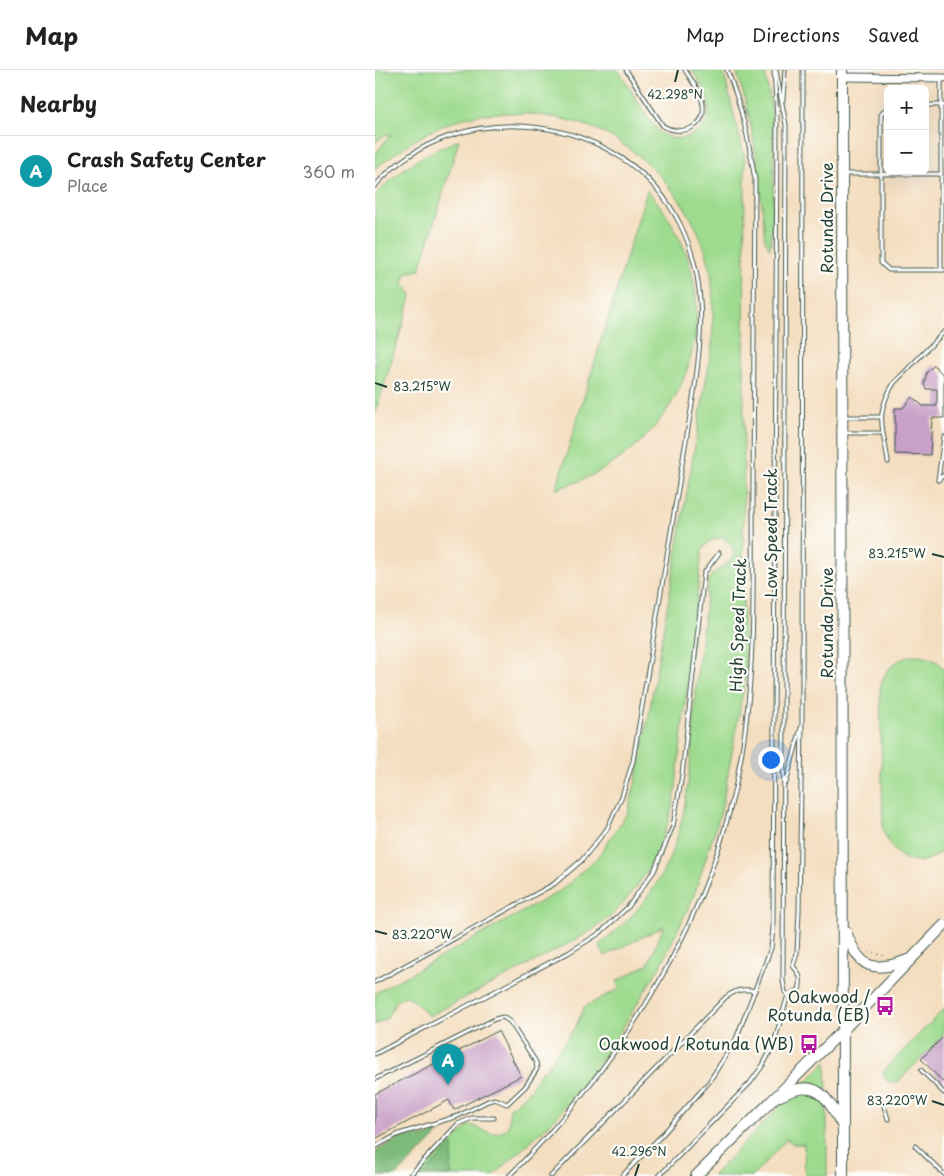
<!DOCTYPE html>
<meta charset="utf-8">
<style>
body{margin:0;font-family:"Playpen Sans",sans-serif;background:#f6f6f6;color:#222}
.controls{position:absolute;right:15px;top:15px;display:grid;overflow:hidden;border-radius:8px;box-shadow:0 5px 20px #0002}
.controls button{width:45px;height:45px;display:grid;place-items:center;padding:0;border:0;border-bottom:1px solid #e0e0e0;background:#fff;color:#222;font:25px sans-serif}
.you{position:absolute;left:395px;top:689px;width:18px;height:18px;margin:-12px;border:4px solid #fff;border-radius:50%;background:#1a73e8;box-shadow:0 0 0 8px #1a73e833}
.badge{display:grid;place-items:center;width:32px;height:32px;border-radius:50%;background:#b45309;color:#fff;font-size:16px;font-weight:700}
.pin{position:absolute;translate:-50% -41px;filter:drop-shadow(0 1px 2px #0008)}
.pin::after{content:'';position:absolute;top:26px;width:18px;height:15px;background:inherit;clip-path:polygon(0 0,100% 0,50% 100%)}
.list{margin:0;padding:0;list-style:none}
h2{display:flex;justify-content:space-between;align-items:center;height:65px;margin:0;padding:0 20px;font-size:21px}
h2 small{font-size:16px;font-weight:400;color:#767676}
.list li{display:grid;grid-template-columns:32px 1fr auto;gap:15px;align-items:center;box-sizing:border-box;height:70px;padding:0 20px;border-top:1px solid #e0e0e0}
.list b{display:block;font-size:19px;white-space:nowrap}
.list p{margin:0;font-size:16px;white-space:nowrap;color:#767676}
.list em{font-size:16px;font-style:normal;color:#767676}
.map{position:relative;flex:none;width:569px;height:1106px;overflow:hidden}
header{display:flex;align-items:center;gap:30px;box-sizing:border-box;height:70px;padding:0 25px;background:#fff;border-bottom:1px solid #e0e0e0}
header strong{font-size:24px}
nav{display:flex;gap:28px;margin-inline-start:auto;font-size:18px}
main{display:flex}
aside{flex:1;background:#fff}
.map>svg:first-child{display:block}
.green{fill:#9edb8f;stroke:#5e8c62}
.forest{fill:#7ebb7a;stroke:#4e7c57}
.building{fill:#c8a0c8}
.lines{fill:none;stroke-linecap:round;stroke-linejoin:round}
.service-casing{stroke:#3f5549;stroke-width:5}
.minor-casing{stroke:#3f5549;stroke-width:9}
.secondary-casing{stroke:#3f5549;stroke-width:12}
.path{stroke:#3f5549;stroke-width:1;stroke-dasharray:1 4;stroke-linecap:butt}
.service{stroke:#fff;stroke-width:3}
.minor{stroke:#fff;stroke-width:7}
.secondary{stroke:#fff;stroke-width:10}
.ticks{fill:none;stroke:#1f3d34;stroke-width:2}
.labels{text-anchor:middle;stroke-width:4.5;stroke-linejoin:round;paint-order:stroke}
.street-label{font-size:16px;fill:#1f3d34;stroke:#fdfcf7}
.poi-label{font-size:16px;fill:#1f3d34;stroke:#fdfcf7;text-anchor:end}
.ticks-label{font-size:12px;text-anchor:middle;fill:#1f3d34;stroke:#fdfcf7;stroke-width:4.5;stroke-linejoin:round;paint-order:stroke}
</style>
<header>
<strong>Map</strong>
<nav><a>Map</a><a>Directions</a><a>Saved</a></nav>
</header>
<main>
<aside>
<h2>Nearby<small></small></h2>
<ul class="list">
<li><span class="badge" style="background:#0f9aa8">A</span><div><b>Crash Safety Center</b><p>Place</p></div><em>360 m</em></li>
</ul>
</aside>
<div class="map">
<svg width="569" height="1106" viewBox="0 0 569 1106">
<rect width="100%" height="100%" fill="#fdfcf7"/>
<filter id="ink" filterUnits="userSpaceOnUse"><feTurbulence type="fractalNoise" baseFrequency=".02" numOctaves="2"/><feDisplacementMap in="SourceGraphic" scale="10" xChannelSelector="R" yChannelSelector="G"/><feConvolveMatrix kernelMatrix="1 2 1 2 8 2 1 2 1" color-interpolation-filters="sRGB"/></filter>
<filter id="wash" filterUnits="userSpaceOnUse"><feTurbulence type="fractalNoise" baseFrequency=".0096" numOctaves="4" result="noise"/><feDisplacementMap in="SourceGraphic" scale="20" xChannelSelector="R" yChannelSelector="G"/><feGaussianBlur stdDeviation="1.12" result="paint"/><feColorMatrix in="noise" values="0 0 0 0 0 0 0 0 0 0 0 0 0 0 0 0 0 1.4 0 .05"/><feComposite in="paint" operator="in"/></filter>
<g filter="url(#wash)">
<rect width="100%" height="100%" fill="#f4dec0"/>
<g class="green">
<path d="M0,0H243C256,17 272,53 287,64C304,76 332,63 334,42C336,27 324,12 317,0H348L370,89L368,551L371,605L346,742L318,828L287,893L237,975L181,1048L118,1106H42L95,1055C110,1059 119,1070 133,1057L135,1038L154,1021L167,1000L169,1001L202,954L209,937L244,919L242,911L273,894L289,856L230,886L224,875C313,807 312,734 320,631C323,591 329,551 333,510C340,495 376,490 348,468C337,468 332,471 327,481L300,726C291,767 274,806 245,837C225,859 198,871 172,885C133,906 93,926 54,946C45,939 41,930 31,926L22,930L12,948L0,955V923L185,821L222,788L253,742L266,690L337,276C338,247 340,217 333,189C318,136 278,89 229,63C196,46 140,39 103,45C64,52 31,74 0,99V84L16,64H11L0,72Z"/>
<path d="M361,0H389C403,51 399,126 395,179L390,170C385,111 380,56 361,0Z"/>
<path d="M84,70L45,200L31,203L28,214L37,224L0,345V126C24,99 50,83 84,70Z"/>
<path d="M272,120C369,227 316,381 181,419Z"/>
<path d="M535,586C548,586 561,587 569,599V779C543,804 517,789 508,759L505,619C509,601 517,592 535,586Z"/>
<polygon points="569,939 569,965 522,1013 513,1012 508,1005 511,998"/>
<polygon points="451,992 452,1020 431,1013 431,1012"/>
<polygon points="427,1023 440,1024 452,1036 452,1106 430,1106 429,1074 418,1074 412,1069 378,1106 337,1106 406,1035 414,1029"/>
</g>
<g class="forest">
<polygon points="67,1061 21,1106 0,1106 1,1081 29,1066 48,1067"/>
<polygon points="78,1074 76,1106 47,1106"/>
</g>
<g id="blocks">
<g class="building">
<polygon points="559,295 569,306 569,348 557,348 555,385 520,384 520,338 528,338 537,327 548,336 562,336 562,319 551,319 549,314 552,302"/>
<polygon points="123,961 146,1006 79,1040 74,1030 0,1069 0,1024"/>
<polygon points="569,966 569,1013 546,989"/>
</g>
</g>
</g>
<g filter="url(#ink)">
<use href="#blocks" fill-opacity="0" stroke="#3f5549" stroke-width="1"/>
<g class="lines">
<g class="service-casing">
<g id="service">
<path d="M251,0L288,56C305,66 331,59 328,35C327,23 316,10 310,0"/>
<polyline points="401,1 411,55 408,911 410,922 413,925"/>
<polyline points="408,30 410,0"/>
<polyline points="550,35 569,35"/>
<polyline points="513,36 506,45 506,193 514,200 569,200"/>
<polyline points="470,104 566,104 566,9"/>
<path d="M0,116C80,22 250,41 305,154C331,206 328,260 320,316L258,691L247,726L232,759L207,790L179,814L0,912"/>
<polyline points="566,200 566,104"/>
<polyline points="469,347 506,347"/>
<polyline points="470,363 506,363"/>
<path d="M513,392C509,358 498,347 519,313L569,262"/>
<polyline points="563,410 569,367"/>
<polyline points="563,410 569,405"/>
<polyline points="411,713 426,658"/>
<polyline points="0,984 193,883 225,863 253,837 279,801 298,756 307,705 329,503 344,483"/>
<polyline points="546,1000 569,1023"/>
<polyline points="0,1009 120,949 128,947 135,952 161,992 162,999 150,1017 132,1034 120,1029 113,1031 83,1046 24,1064 0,1077"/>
<polyline points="509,1036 513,1049"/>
<polyline points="540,1076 569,1104"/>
<polyline points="34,1106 83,1054 97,1048 119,1048"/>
<path d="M134,1106C247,993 340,847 366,687C381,599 378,510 378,420C378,317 379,214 380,110C374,72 367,36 352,0"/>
<path d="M176,1106L351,927C361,920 368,918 380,921"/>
<polyline points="247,1106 287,1065 334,1012 361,969 396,878 398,858 402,48 399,0"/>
<path d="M284,1106L375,1013L388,995L398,976L413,925L424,920C427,909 425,904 418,896L422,883L424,841L427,653L428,0"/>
</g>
</g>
<g class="minor-casing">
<polyline id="minor" points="467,7 569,8"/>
</g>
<g class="secondary-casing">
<g id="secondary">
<polyline points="467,0 468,1106"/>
<path d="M471,862C485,899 497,903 533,890"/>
<path d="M405,1026C441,1007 451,1025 467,1055"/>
<polyline points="321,1106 468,960 569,855"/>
</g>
</g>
<polyline class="path" points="493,882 511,886"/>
<use href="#service" class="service"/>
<use href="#minor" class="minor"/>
<use href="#secondary" class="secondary"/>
</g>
</g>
<path class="ticks" d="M300,12L303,0M0,313L12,317M557,484L569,487M0,861L12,864M557,1031L569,1035M260,1106L264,1094"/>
<defs>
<g id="bus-bare" transform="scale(1.5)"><path d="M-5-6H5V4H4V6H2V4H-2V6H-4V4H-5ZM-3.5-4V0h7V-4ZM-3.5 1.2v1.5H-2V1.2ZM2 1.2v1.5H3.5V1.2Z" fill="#b5179e" stroke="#fdfcf7" stroke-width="2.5" paint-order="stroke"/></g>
</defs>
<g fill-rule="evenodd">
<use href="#bus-bare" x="510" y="936"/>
<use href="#bus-bare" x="434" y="974"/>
</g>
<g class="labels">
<g class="street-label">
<text transform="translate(452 148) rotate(-90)" y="6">Rotunda Drive</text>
<text transform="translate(396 463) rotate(-90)" y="6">Low Speed Track</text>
<text transform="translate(452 553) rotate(-90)" y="6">Rotunda Drive</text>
<text transform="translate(363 555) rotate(-88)" y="6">High Speed Track</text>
</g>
<g class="poi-label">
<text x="495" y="933">Oakwood /<tspan x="495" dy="18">Rotunda (EB)</tspan></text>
<text x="419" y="980">Oakwood / Rotunda (WB)</text>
</g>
</g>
<g class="ticks-label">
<text x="300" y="29">42.298°N</text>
<text x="47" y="321">83.215°W</text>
<text x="522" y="488">83.215°W</text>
<text x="47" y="869">83.220°W</text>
<text x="522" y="1035">83.220°W</text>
<text x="264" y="1086">42.296°N</text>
</g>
</svg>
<div class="controls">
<button>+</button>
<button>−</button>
</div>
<div class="you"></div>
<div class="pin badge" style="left:73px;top:1015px;background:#0f9aa8">A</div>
</div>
</main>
